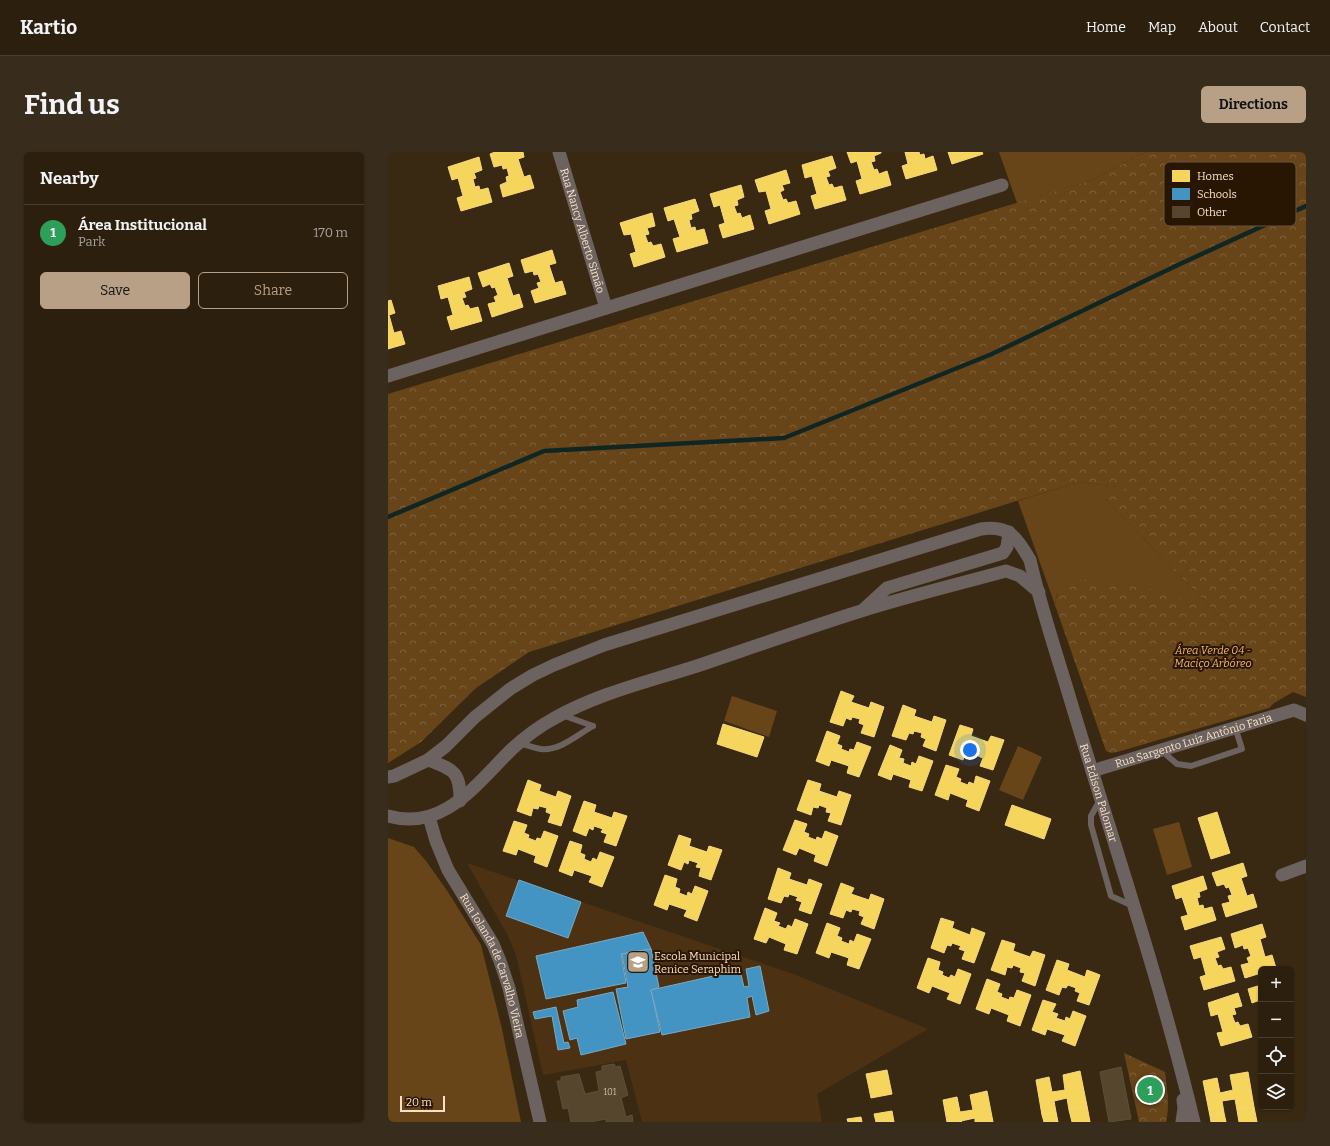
<!DOCTYPE html>
<meta charset="utf-8">
<style>
body{margin:0;font-family:Bitter,serif;background:#382c1c;color:#f1f3f6}
.controls{position:absolute;right:12px;bottom:12px;display:grid;overflow:hidden;border-radius:6px;box-shadow:0 1px 3px #0004}
.controls button{width:36px;height:36px;display:grid;place-items:center;padding:0;border:0;border-bottom:1px solid #483d2e;background:#2c1f0e;color:#f1f3f6;font:20px sans-serif}
.scale{position:absolute;left:12px;bottom:10px;width:45px;box-sizing:border-box;padding-left:4px;border:2px solid #fae0c5;border-top:0;font-size:11px;line-height:14px;white-space:nowrap;color:#fae0c5;-webkit-text-stroke:3px #291602;paint-order:stroke}
.you{position:absolute;left:582px;top:598px;width:14px;height:14px;margin:-10px;border:3px solid #fff;border-radius:50%;background:#1a73e8;box-shadow:0 0 0 6px #1a73e833}
.badge{display:grid;place-items:center;width:26px;height:26px;border-radius:50%;background:#b7a086;color:#fff;font-size:13px;font-weight:700}
.pin{position:absolute;translate:-50% -50%;border:2px solid #fff;box-shadow:0 1px 4px #0006}
.list{margin:0;padding:0;list-style:none}
h2{display:flex;justify-content:space-between;align-items:center;height:52px;margin:0;padding:0 16px;font-size:17px}
h2 small{font-size:13px;font-weight:400;color:#a6a29e}
.list li{display:grid;grid-template-columns:26px 1fr auto;gap:12px;align-items:center;box-sizing:border-box;height:56px;padding:0 16px;border-top:1px solid #483d2e}
.list b{display:block;font-size:15px;white-space:nowrap}
.list p{margin:0;font-size:13px;white-space:nowrap;color:#a6a29e}
.list em{font-size:13px;font-style:normal;color:#a6a29e}
.actions{display:flex;gap:8px;padding:12px 16px}
.actions a{flex:1;padding:9px 0;border:1px solid #b7a086;border-radius:6px;text-align:center;font-size:14px;color:#b7a086}
.actions .main{background:#b7a086;color:#111}
.icon{flex:none;width:22px;height:22px;fill:none;stroke:currentColor;stroke-width:2;stroke-linecap:round;stroke-linejoin:round}
.map{position:relative;flex:none;width:918px;height:970px;overflow:hidden;border-radius:6px}
header{display:flex;align-items:center;gap:24px;box-sizing:border-box;height:56px;padding:0 20px;background:#2c1f0e;border-bottom:1px solid #483d2e}
header strong{font-size:19px}
nav{display:flex;gap:22px;margin-inline-start:auto;font-size:14px}
.intro{display:flex;align-items:center;justify-content:space-between;box-sizing:border-box;height:96px;padding:0 24px}
h1{margin:0;font-size:28px}
.button{padding:10px 18px;border-radius:6px;background:#b7a086;color:#111;font-size:14px;font-weight:700}
main{display:flex;gap:24px;padding:0 24px}
aside{flex:1;background:#2c1f0e;border-radius:6px;box-shadow:0 1px 3px #0004}
.map>svg:first-child{display:block}
.built{fill:#4c3213}
.green{fill:#684519}
.forest{fill:url(#forest-crowns)}
.homes{fill:#f6d55c;stroke:#f7d87c}
.schools{fill:#4393c3;stroke:#7aaac4}
.lines{fill:none;stroke-linecap:round;stroke-linejoin:round}
.stream{stroke:#102622;stroke-width:4.5}
.building{fill:#56462e;stroke:#5f4f39}
.service{stroke:#6c625f;stroke-width:6}
.minor{stroke:#6c625f;stroke-width:13}
.labels{text-anchor:middle;stroke-width:4;stroke-linejoin:round;paint-order:stroke}
.number-label{font-size:9px;fill:#d1ba9f}
.street-label{font-size:11px;fill:#fae0c5;stroke:#291602}
.park-label{font-size:11px;font-style:italic;fill:#f3b470;stroke:#291602}
.poi-label{font-size:11px;fill:#fae0c5;stroke:#291602;text-anchor:start}
.key{fill:#291602;stroke:#68533c;stroke-width:1}
.key-label{font-size:11px;fill:#fae0c5}
</style>
<header>
<strong>Kartio</strong>
<nav><a>Home</a><a>Map</a><a>About</a><a>Contact</a></nav>
</header>
<div class="intro"><h1>Find us</h1><a class="button">Directions</a></div>
<main>
<aside>
<h2>Nearby<small></small></h2>
<ul class="list">
<li><span class="badge" style="background:#2e9e5b">1</span><div><b>Área Institucional</b><p>Park</p></div><em>170 m</em></li>
</ul>
<div class="actions"><a class="main">Save</a><a>Share</a></div>
</aside>
<div class="map">
<svg width="918" height="970" viewBox="0 0 918 970">
<defs>
<pattern id="forest-crowns" width="20" height="18" patternUnits="userSpaceOnUse"><rect width="20" height="18" fill="#684519"/><path d="M2 6a3 3 0 1 1 6 0M12 15a3 3 0 1 1 6 0" fill="none" stroke="#7e6039"/></pattern>
</defs>
<rect width="100%" height="100%" fill="#3a2912"/>
<polygon class="built" points="79,711 408,823 540,877 429,942 434,970 254,970 238,908 155,923 128,803 119,782"/>
<g class="green">
<polygon points="611,0 758,0 704,28 629,51"/>
<polygon points="690,330 739,336 717,347 841,474 775,441 743,433 711,428 669,442 667,453 630,349"/>
<polygon points="918,388 918,449 916,442 916,390"/>
<polygon points="344,544 389,559 381,585 336,569"/>
<polygon points="630,594 654,605 635,648 611,638"/>
<polygon points="791,670 804,715 779,723 765,677"/>
<polygon points="0,686 26,695 38,709 60,740 93,793 114,877 133,970 0,970"/>
</g>
<g class="forest">
<path d="M758,0H918V388L916,390V442L918,449V545L905,540L886,551L881,556L729,600L723,601L718,599L667,453C668,446 670,438 675,433C693,418 781,439 800,449C814,456 826,467 840,473L716,346L738,336L690,330L141,500L88,536L33,590L0,611V242L704,28Z"/>
<path d="M736,901L777,920C779,937 782,953 778,970H751Z"/>
</g>
<g class="homes">
<polygon points="107,0 135,0 136,5 130,7 136,25 142,23 146,36 115,45 112,33 119,30 118,25 121,24 119,16 115,17 114,13 106,15 102,2"/>
<polygon points="459,0 493,0 493,1 486,4 487,9 483,10 486,18 489,17 491,22 499,19 503,33 472,42 468,29 474,27 469,9 463,11"/>
<polygon points="517,0 531,0 532,3 536,2 537,7 545,4 549,18 518,27 514,14 520,12"/>
<polygon points="560,0 594,0 595,2 564,12"/>
<polygon points="444,4 448,16 440,19 442,24 438,25 441,33 444,32 446,36 454,34 458,48 427,57 423,44 429,42 424,24 417,26 414,13"/>
<polygon points="91,5 94,18 86,21 88,26 85,27 87,35 91,34 92,38 100,36 104,50 73,59 69,46 75,44 70,26 64,28 60,15"/>
<polygon points="398,18 402,31 394,33 396,38 392,40 395,48 398,47 400,51 408,49 412,62 381,72 377,59 383,57 378,39 371,40 367,28"/>
<polygon points="353,33 356,45 349,48 350,53 346,54 349,62 352,61 354,66 362,63 366,77 335,86 331,73 337,71 332,53 326,55 322,42"/>
<polygon points="307,47 311,59 303,62 304,67 301,68 303,76 307,75 308,79 316,77 320,91 289,100 285,87 292,85 286,67 280,69 276,56"/>
<polygon points="264,61 267,74 259,76 261,82 257,83 260,91 263,90 265,94 273,92 277,105 246,115 242,102 248,100 243,82 236,83 232,71"/>
<polygon points="164,98 168,111 161,113 167,131 174,129 178,142 147,151 143,139 151,136 149,131 153,130 150,122 146,123 145,119 137,121 133,108"/>
<polygon points="121,111 125,124 119,126 125,144 131,142 135,155 104,165 100,152 108,150 106,145 110,143 107,135 104,136 102,132 95,135 90,121"/>
<polygon points="81,125 84,137 76,140 78,145 74,146 77,154 80,153 82,157 90,155 94,169 63,178 59,165 65,163 60,145 53,147 50,134"/>
<polygon points="3,148 7,161 1,163 6,181 13,179 17,192 0,197 0,149"/>
<polygon points="453,539 466,544 463,550 481,556 483,550 496,555 486,585 473,581 476,573 471,571 472,567 464,565 463,568 458,566 455,574 442,570"/>
<polygon points="515,553 528,558 526,564 544,570 546,564 558,568 548,599 535,594 538,587 533,585 534,581 526,579 525,582 521,581 518,588 504,584"/>
<polygon points="335,572 376,585 369,605 329,592"/>
<polygon points="572,573 585,577 583,584 600,590 603,584 616,588 605,618 592,614 595,606 590,604 591,601 583,598 582,601 577,600 575,608 561,603"/>
<polygon points="439,579 452,584 449,592 454,594 453,597 461,600 462,597 466,598 469,590 483,595 471,625 459,621 461,614 443,608 441,614 428,609"/>
<polygon points="502,593 514,598 511,606 516,607 515,611 523,614 524,610 528,612 531,604 545,609 534,639 521,635 523,628 505,622 503,628 490,623"/>
<polygon points="558,613 571,617 568,625 573,627 572,630 580,633 581,630 586,632 588,624 602,629 591,659 578,654 580,648 562,641 560,648 547,643"/>
<polygon points="140,628 153,633 151,639 168,645 170,639 183,644 173,674 160,670 163,662 158,660 159,656 151,654 150,657 145,656 143,664 129,659"/>
<polygon points="420,628 433,632 431,639 449,645 451,639 463,643 453,673 440,669 443,661 438,660 439,656 431,653 430,656 425,655 423,663 409,658"/>
<polygon points="196,649 208,653 206,660 224,666 226,660 239,664 228,694 216,690 219,682 213,680 215,677 206,674 205,678 201,676 198,684 185,679"/>
<polygon points="624,653 663,667 656,687 617,673"/>
<polygon points="829,660 842,701 823,707 810,666"/>
<polygon points="407,668 419,672 416,680 421,682 420,685 428,688 429,685 434,687 437,679 450,684 439,714 426,709 428,703 411,696 408,703 395,698"/>
<polygon points="126,669 139,673 136,681 141,683 140,686 148,689 149,686 153,687 156,679 170,684 159,715 146,710 148,704 130,697 128,703 115,699"/>
<polygon points="291,683 303,687 301,694 319,700 321,694 334,698 323,728 311,724 313,716 308,715 310,711 301,708 300,712 296,710 293,718 280,713"/>
<polygon points="182,689 194,693 192,701 197,703 196,707 203,710 205,706 209,708 212,700 226,705 214,735 201,730 204,724 186,718 184,724 171,719"/>
<polygon points="855,711 859,724 853,726 859,744 865,742 869,755 838,765 834,752 842,750 840,744 844,743 841,735 838,736 836,732 829,734 824,721"/>
<polygon points="390,716 403,721 401,727 419,733 421,727 434,732 423,762 411,758 414,750 408,748 410,745 401,742 400,745 396,744 393,751 380,747"/>
<polygon points="277,723 289,727 287,735 292,737 291,741 299,744 300,740 304,742 307,734 320,739 309,769 296,764 299,758 281,752 279,758 266,753"/>
<polygon points="815,724 819,737 811,740 812,745 809,746 811,754 815,753 816,757 824,755 828,768 797,778 793,765 800,763 794,745 788,747 784,734"/>
<polygon points="453,731 466,736 463,742 481,748 483,742 496,747 486,777 473,772 476,765 471,763 472,759 464,757 463,760 458,758 455,766 442,762"/>
<polygon points="377,756 389,761 386,769 392,771 390,774 398,777 400,773 404,775 407,767 420,772 409,802 396,798 398,792 381,785 378,791 366,787"/>
<polygon points="553,766 566,770 564,776 582,783 584,776 597,781 586,811 574,807 577,799 571,797 573,794 564,791 563,794 559,793 556,801 543,796"/>
<polygon points="439,771 452,776 449,784 454,786 453,789 461,792 462,788 466,790 469,782 483,787 471,817 459,813 461,806 443,800 441,806 428,801"/>
<polygon points="874,772 878,785 872,787 877,805 884,803 888,816 873,817 873,821 857,826 853,813 861,811 859,806 863,804 860,796 856,797 855,793 847,796 843,782"/>
<polygon points="833,785 837,797 829,800 831,805 827,806 830,814 833,813 835,817 843,815 847,829 816,838 812,825 818,823 813,805 806,807 802,794"/>
<polygon points="614,788 627,792 625,799 642,805 645,799 657,803 647,834 634,829 637,821 632,820 633,816 625,813 624,816 619,815 617,823 603,818"/>
<polygon points="540,806 552,810 550,818 555,820 554,823 561,826 563,823 567,825 570,817 583,822 572,852 559,847 562,841 544,834 541,841 529,836"/>
<polygon points="669,808 681,812 679,818 697,825 699,818 712,823 701,853 689,849 692,841 687,839 688,836 680,833 678,836 674,835 671,843 658,838"/>
<polygon points="599,827 612,832 609,840 614,842 613,845 621,848 622,845 626,846 629,838 643,843 632,874 619,869 621,863 603,856 601,862 588,857"/>
<polygon points="873,833 873,851 872,848 864,851 860,837"/>
<polygon points="850,841 854,854 846,856 848,862 844,863 847,871 850,870 852,874 860,872 864,885 833,894 829,881 835,880 830,862 823,864 820,851"/>
<polygon points="655,848 668,852 664,860 670,862 668,866 677,869 678,865 682,867 685,859 698,864 687,894 674,889 677,883 659,877 657,883 644,878"/>
<polygon points="499,918 504,942 483,946 478,922"/>
<polygon points="692,919 699,954 681,958 679,946 666,949 668,960 654,963 648,928 661,925 664,940 677,938 675,923"/>
<polygon points="860,920 866,955 849,958 847,947 834,949 836,961 822,964 815,929 829,926 832,941 845,938 842,923"/>
<polygon points="599,939 605,970 587,970 587,966 573,969 574,970 559,970 555,948 569,945 572,960 585,958 582,943"/>
<polygon points="699,954 702,970 684,970 681,958"/>
<polygon points="866,955 869,970 851,970 849,958"/>
<polygon points="504,959 506,970 488,970 486,962"/>
<polygon points="668,960 670,970 656,970 654,963"/>
<polygon points="836,961 838,970 823,970 822,964"/>
<polygon points="473,965 474,970 460,970 459,967"/>
</g>
<g class="schools">
<polygon points="131,728 193,750 180,786 118,764"/>
<polygon points="255,780 263,797 233,802 238,831 158,847 148,804"/>
<polygon points="263,797 271,835 263,838 272,880 238,887 228,837 240,835 234,802"/>
<polygon points="372,814 381,859 368,863 364,844 359,846 362,865 274,883 263,838 352,818 356,835 361,834 358,817"/>
<polygon points="225,840 238,892 193,903 189,886 182,888 175,859 190,855 189,848"/>
<polygon points="168,855 176,891 180,890 182,896 170,898 164,864 147,867 145,860"/>
</g>
<g class="lines">
<polyline class="stream" points="0,365 156,299 396,286 604,202 792,112 918,54"/>
</g>
<g class="building">
<polygon points="226,912 228,915 232,914 240,943 233,946 238,965 244,963 245,970 218,970 218,967 202,970 183,970 180,956 175,957 169,929 173,929 173,925 191,922 197,942 211,939 208,920 214,919 214,914"/>
<polygon points="733,915 743,967 721,970 712,920"/>
</g>
<g class="lines">
<g class="service">
<polyline points="174,563 205,574"/>
<path d="M131,591C138,593 146,596 153,597C172,599 189,583 205,574"/>
<polyline points="774,599 789,612 803,614 854,597 847,575"/>
<polyline points="712,648 703,664 703,673 723,744 745,754"/>
</g>
<g class="minor">
<path id="s1" d="M171,0L218,156"/>
<polyline points="0,224 614,33"/>
<polyline points="476,457 499,436 615,401 619,395 621,380"/>
<path d="M40,608C67,618 72,620 72,649"/>
<path id="s2" d="M704,619L906,558L918,563"/>
<path id="s3" d="M0,625L6,624L40,608L58,594L87,565L122,537L145,523L166,513L216,493L593,377C621,373 629,385 642,408C653,456 669,503 683,550C725,690 772,828 806,970"/>
<path d="M0,664C56,680 89,631 124,597C136,586 150,575 165,567C210,541 263,529 312,513C365,495 419,476 473,459C521,444 570,432 618,419L632,424L651,440"/>
<path id="s4" d="M41,665L48,689L60,718L105,792L112,809L121,836L152,970"/>
<polyline points="894,723 918,714"/>
<polyline points="794,970 796,956 795,948"/>
</g>
</g>
<defs>
<g id="school-square" transform="scale(1.15)"><rect x="-9" y="-9" width="18" height="18" rx="4" fill="#b7a086" stroke="#291602"/><path d="M0-5L7-2L0 1L-7-2ZM-4 1L0 2.5L4 1V4Q0 6-4 4Z" fill="#fff"/></g>
</defs>
<g fill-rule="evenodd">
<use href="#school-square" x="250" y="810"/>
</g>
<g class="labels">
<g class="number-label">
<text x="222" y="943">101</text>
</g>
<g class="street-label">
<text dy="4" stroke="none"><textPath href="#s1" startOffset="82">Rua Nancy Alberto Simão</textPath></text>
<text dy="4" stroke="none"><textPath href="#s2" startOffset="106">Rua Sargento Luiz Antônio Faria</textPath></text>
<text dy="4" stroke="none"><textPath href="#s3" startOffset="957">Rua Edison Palomar</textPath></text>
<text dy="4" stroke="none"><textPath href="#s4" startOffset="163">Rua Iolanda de Carvalho Vieira</textPath></text>
</g>
<g class="park-label">
<text x="825" y="502">Área Verde 04 -<tspan x="825" dy="13">Maciço Arbóreo</tspan></text>
</g>
<g class="poi-label">
<text x="266" y="808">Escola Municipal<tspan x="266" dy="13">Renice Seraphim</tspan></text>
</g>
</g>
<rect x="776" y="10" width="132" height="64" rx="6" class="key"/>
<rect x="784" y="18" width="18" height="12" fill="#f6d55c"/>
<rect x="784" y="36" width="18" height="12" fill="#4393c3"/>
<rect x="784" y="54" width="18" height="12" fill="#56462e"/>
<g class="key-label">
<text x="809" y="28">Homes</text>
<text x="809" y="46">Schools</text>
<text x="809" y="64">Other</text>
</g>
</svg>
<div class="controls">
<button>+</button>
<button>−</button>
<button><svg class="icon" aria-label="locate" viewBox="0 0 24 24"><circle cx="12" cy="12" r="6"/><path d="M12 2v4M12 18v4M2 12h4M18 12h4"/></svg></button>
<button><svg class="icon" aria-label="layers" viewBox="0 0 24 24"><path d="M12 4l9 5-9 5-9-5zM3 14l9 5 9-5"/></svg></button>
</div>
<div class="scale">20 m</div>
<div class="you"></div>
<div class="pin badge" style="left:762px;top:938px;background:#2e9e5b">1</div>
</div>
</main>
